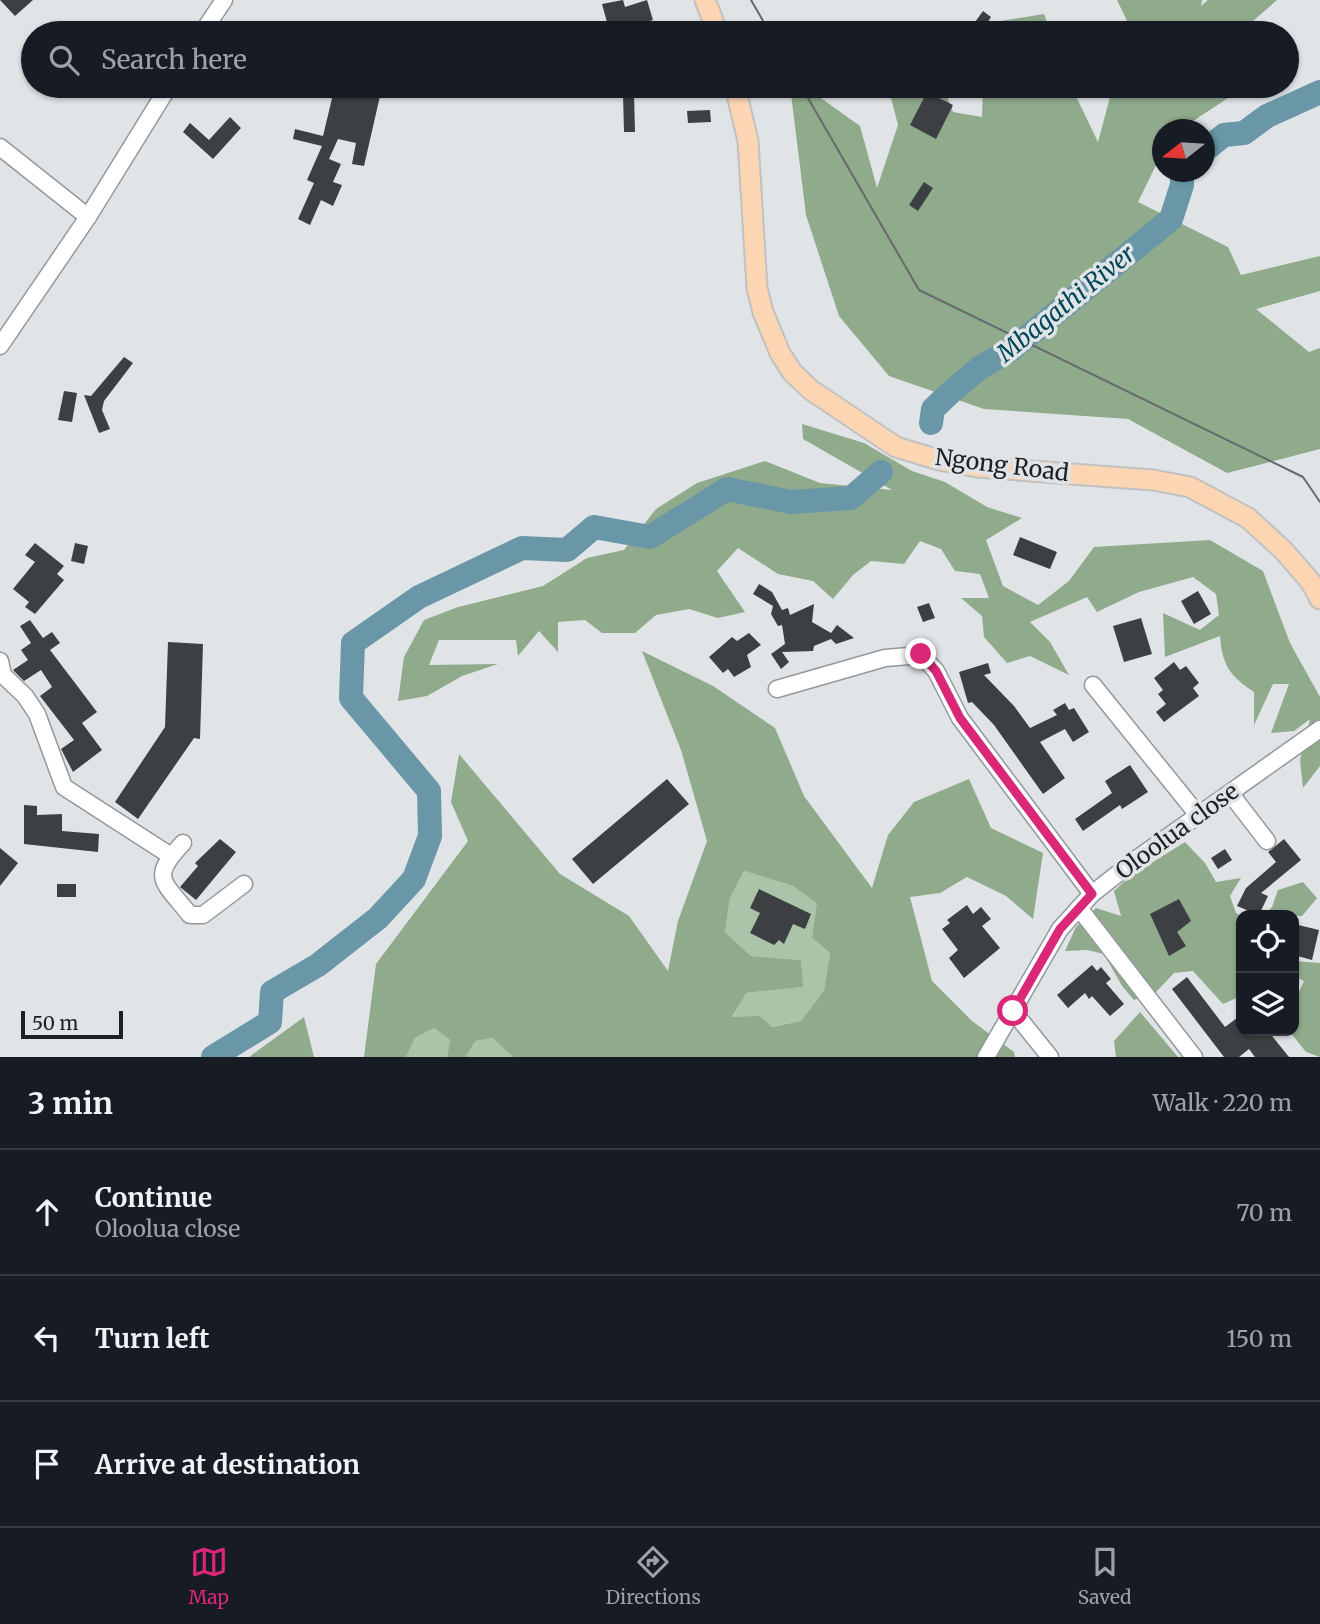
<!DOCTYPE html>
<meta charset="utf-8">
<style>
body{margin:0;font-family:Merriweather,serif;background:#20242c;color:#f1f3f6}
.controls{position:absolute;right:21px;bottom:21px;display:grid;overflow:hidden;border-radius:14px;box-shadow:0 2px 5px #0004}
.controls button{width:63px;height:63px;display:grid;place-items:center;padding:0;border:0;border-bottom:2px solid #363941;background:#171b24;color:#f1f3f6;font:35px sans-serif}
.compass{position:absolute;left:1152px;top:119px;width:63px;height:63px;border-radius:50%;background:#171b24;box-shadow:0 2px 5px #0004;rotate:253deg}
.scale{position:absolute;left:21px;bottom:18px;width:102px;box-sizing:border-box;padding-left:7px;border:4px solid #1f2021;border-top:0;font-size:19px;line-height:24px;white-space:nowrap;color:#1f2021;-webkit-text-stroke:5px #e0e4e7;paint-order:stroke}
.stop{position:absolute;width:21px;height:21px;margin:-16px;border:5px solid #db2777;border-radius:50%;background:#fff}
.stop.end{background:#db2777;border-color:#fff;box-shadow:0 2px 7px #0008}
.list{margin:0;padding:0;list-style:none}
h2{display:flex;justify-content:space-between;align-items:center;height:91px;margin:0;padding:0 28px;font-size:30px}
h2 small{font-size:23px;font-weight:400;color:#9ea1a6}
.list li{display:grid;grid-template-columns:46px 1fr auto;gap:21px;align-items:center;box-sizing:border-box;height:126px;padding:0 28px;border-top:2px solid #363941}
.list b{display:block;font-size:26px;white-space:nowrap}
.list p{margin:0;font-size:23px;white-space:nowrap;color:#9ea1a6}
.list em{font-size:23px;font-style:normal;color:#9ea1a6}
.icon{flex:none;width:38px;height:38px;fill:none;stroke:currentColor;stroke-width:2;stroke-linecap:round;stroke-linejoin:round}
.map{position:relative;flex:none;width:1320px;height:1057px;overflow:hidden}
.search{position:absolute;background:#171b24;box-shadow:0 2px 5px #0004;left:21px;right:21px;top:21px;height:77px;display:flex;align-items:center;gap:18px;box-sizing:border-box;padding:0 24px;border-radius:38px;color:#9ea1a6;font-size:26px}
.sheet{height:469px;background:#171b24}
nav{display:flex;justify-content:space-around;align-items:center;box-sizing:border-box;height:98px;border-top:2px solid #363941;background:#171b24;font-size:19px;color:#9ea1a6}
nav a{display:grid;justify-items:center;gap:4px}
nav .on{color:#db2777}
.map>svg:first-child{display:block}
.green{fill:#abc4a9}
.forest{fill:#8fab8c;fill-rule:evenodd}
.lines{fill:none;stroke-linecap:round;stroke-linejoin:round}
.river{stroke:#6997a7;stroke-width:24}
.building{fill:#3c4042}
.minor-casing{stroke:#94989b;stroke-width:19}
.major-casing{stroke:#c0c1c1;stroke-width:23}
.minor{stroke:#fff;stroke-width:16}
.major{stroke:#fcd5b3;stroke-width:19}
.tram{stroke:#67696b;stroke-width:2}
.route{stroke:#db2777;stroke-width:9}
.labels{text-anchor:middle;stroke-width:7;stroke-linejoin:round;paint-order:stroke}
.street-label{font-size:23px;fill:#1f2021;stroke:#e0e4e7}
.water-label{font-size:24px;font-style:italic;fill:#004658;stroke:#e0e4e7}
</style>
<div class="map">
<svg width="1320" height="1057" viewBox="0 0 1320 1057">
<rect width="100%" height="100%" fill="#e0e4e7"/>
<g class="green">
<polygon points="744,871 793,886 818,903 812,938 830,953 824,990 801,1021 771,1027 732,1018 745,993 802,987 801,960 751,956 725,932 730,898"/>
<polygon points="434,1028 450,1040 447,1057 406,1057 415,1038"/>
<polygon points="494,1038 513,1057 466,1057 475,1041"/>
</g>
<g class="forest">
<polygon points="1117,0 1202,0 1201,6 1208,0 1277,0 1253,21 1249,33 1125,33 1128,23"/>
<polygon points="1044,14 1051,33 986,33 988,23"/>
<polygon points="790,86 804,86 860,126 877,188 898,125 888,86 943,86 953,112 982,117 983,86 1071,86 1098,142 1113,86 1234,86 1231,96 1181,129 1162,130 1162,153 1138,202 1228,247 1241,275 1320,256 1320,291 1256,309 1309,352 1320,348 1320,449 1227,473 1128,419 984,409 889,376 839,316 806,215"/>
<path d="M802,424L864,443L912,471L945,482L987,507L1022,518L986,540L1003,586L1038,605L1069,581L1094,547L1210,540L1263,571L1290,643L1320,697V766L1303,788L1300,760L1310,719L1294,731L1271,733L1289,684H1273L1254,725V692C1230,676 1222,665 1220,636L1165,657L1163,613L1200,630L1219,615L1216,594L1193,577L1139,592L1097,612L1087,597L1030,622L1050,642L1069,675L1030,656L1007,663L984,637L982,616L961,598H989L980,574L955,571L941,549L920,541L904,564L871,561L853,575L833,599L813,581L778,574L738,548L717,571L745,612L718,618L689,609L656,615L635,633H602L585,620L558,622V652L539,631L518,656L516,640H439L429,665L498,664L462,676L427,696L398,701L404,657L424,620L458,607L543,586L587,558L624,550L656,509L697,483L765,461L820,483L892,490L803,439Z"/>
<path d="M642,651L713,686L775,728L804,796L872,888L888,835L914,802L969,779L991,828L1043,853L1033,919L1006,896L967,877L940,893L910,897L932,981L972,1021L1014,1052L1015,1057H513L493,1038L475,1041L466,1057H447L450,1040L434,1028L415,1038L406,1057H364L376,964L468,841L451,802L459,754L560,874L629,916L668,971L678,921L707,841L681,750ZM744,871L793,886L817,903L812,938L830,953L824,990L801,1021L772,1027L760,1016L732,1017L746,993L803,987L801,960L751,956L725,932L730,898Z"/>
<polygon points="1185,842 1205,863 1216,882 1241,878 1230,896 1236,913 1241,916 1241,996 1223,1004 1193,971 1174,973 1156,992 1134,1000 1122,986 1104,954 1087,950 1065,951 1076,927 1096,908 1121,916 1114,891 1129,877"/>
<polygon points="1303,882 1317,898 1302,916 1264,915 1272,907 1278,890"/>
<polygon points="1294,961 1320,963 1320,1057 1306,1052 1289,1031 1294,1031 1294,1003 1304,981 1294,976"/>
<polygon points="1140,1012 1178,1057 1116,1057 1114,1041"/>
<polygon points="304,1017 314,1057 249,1057"/>
</g>
<g class="lines">
<g class="river">
<polyline points="1204,151 1224,135 1244,133 1267,116 1320,92"/>
<polyline points="931,423 933,409 951,392 981,367 1012,349 1171,219 1182,185 1182,172"/>
<polyline points="213,1057 270,1022 272,992 318,965 378,918 414,879 430,836 429,791 351,698 353,643 419,597 522,548 567,550 594,527 650,537 727,489 791,502 851,498 881,472"/>
</g>
</g>
<g class="building">
<polygon points="0,0 33,0 15,16"/>
<polygon points="623,0 625,7 647,0 653,20 631,27 632,33 610,33 602,4"/>
<polygon points="983,11 991,17 981,33 967,33"/>
<polygon points="335,86 380,96 364,166 352,164 356,143 338,139 329,159 341,164 333,182 342,185 333,206 321,200 310,225 298,219 314,183 307,180 322,146 293,139 295,129 323,136"/>
<polygon points="927,92 953,105 936,139 910,125"/>
<polygon points="623,93 634,93 635,132 624,132"/>
<polygon points="710,110 711,122 688,123 687,111"/>
<polygon points="230,117 241,128 213,159 183,132 190,123 209,140"/>
<polygon points="924,182 933,188 918,211 909,205"/>
<polygon points="124,357 133,363 104,401 102,410 110,429 99,433 84,395 91,396"/>
<polygon points="64,391 77,393 72,422 58,420"/>
<polygon points="1020,537 1057,552 1050,569 1013,555"/>
<polygon points="35,543 64,566 57,574 64,580 35,614 25,607 29,602 13,589 35,562 25,555"/>
<polygon points="75,543 88,546 84,564 71,561"/>
<polygon points="759,584 772,592 782,610 788,608 790,615 814,604 812,622 831,633 837,625 854,638 836,644 831,639 814,646 813,651 782,652 789,662 781,669 771,654 785,644 782,625 778,626 771,614 773,606 753,594"/>
<polygon points="1198,591 1211,614 1194,624 1181,601"/>
<polygon points="929,603 935,618 923,622 917,607"/>
<polygon points="1141,618 1152,654 1124,662 1113,626"/>
<polygon points="30,620 43,638 52,632 60,643 50,650 97,712 82,723 102,750 73,772 61,749 74,740 40,696 52,687 41,670 24,681 13,670 28,660 21,650 31,643 20,626"/>
<polygon points="749,633 761,645 747,655 751,667 734,677 728,669 723,673 709,657 732,637 737,641"/>
<polygon points="168,642 203,644 200,739 194,738 138,819 115,802 165,727"/>
<polygon points="1174,662 1180,670 1186,666 1199,683 1193,688 1199,696 1164,722 1156,712 1166,704 1158,694 1163,690 1154,678"/>
<polygon points="988,663 991,673 984,675 1014,706 1030,728 1057,715 1053,710 1065,703 1069,710 1074,708 1089,732 1073,742 1065,729 1040,742 1065,778 1043,794 994,725 972,702 968,703 959,672"/>
<polygon points="1130,765 1148,792 1122,809 1120,805 1083,831 1075,819 1112,793 1105,781"/>
<polygon points="667,779 689,804 593,884 572,859"/>
<polygon points="24,805 37,806 37,815 62,814 62,831 99,834 98,852 24,844"/>
<polygon points="220,839 236,852 196,900 180,887 198,866 195,863"/>
<polygon points="1284,839 1301,860 1261,893 1268,896 1259,915 1237,906 1246,888 1276,862 1268,852"/>
<polygon points="0,848 18,863 0,886"/>
<polygon points="1225,849 1232,860 1218,869 1211,858"/>
<rect x="57" y="884" width="19" height="13"/>
<polygon points="759,889 811,914 805,929 793,924 784,944 779,940 774,945 750,933 760,913 750,908"/>
<polygon points="1179,899 1191,921 1177,932 1186,946 1169,956 1150,914"/>
<polygon points="967,905 973,914 981,907 991,919 982,926 1000,948 964,978 949,958 958,950 942,929 950,923 947,920"/>
<polygon points="1294,924 1319,930 1312,960 1294,955"/>
<polygon points="1092,965 1097,971 1101,967 1111,979 1106,983 1124,1004 1110,1016 1092,996 1089,999 1085,993 1068,1008 1057,995"/>
<polygon points="1187,977 1225,1027 1241,1015 1241,1031 1268,1031 1289,1057 1255,1057 1249,1049 1239,1057 1224,1057 1172,989"/>
</g>
<g class="lines">
<g class="minor-casing">
<g id="minor">
<polyline points="202,33 224,0"/>
<polyline points="0,147 88,217"/>
<polyline points="0,346 88,217 169,86"/>
<polyline points="0,661 3,675 25,696 37,714 64,787 171,856"/>
<polyline points="1093,685 1198,815"/>
<polyline points="777,689 885,658 921,655 936,671 960,718 1092,894"/>
<polyline points="1230,793 1267,841"/>
<path d="M183,843C150,878 162,880 190,915H203L244,884"/>
<polyline points="1079,908 1194,1057"/>
<polyline points="1013,1011 1050,1057"/>
<polyline points="986,1057 1060,929 1092,894 1135,860 1320,729"/>
</g>
</g>
<g class="major-casing">
<g id="major">
<polyline points="705,0 718,33"/>
<polyline points="735,86 748,141 757,288 763,312 780,353 792,372 811,390 896,447 939,460 977,467 1153,480 1190,487 1248,518 1284,551 1310,581 1320,599"/>
</g>
</g>
<use href="#minor" class="minor"/>
<use href="#major" class="major"/>
<g class="tram">
<polyline points="751,0 770,33"/>
<polyline points="801,86 919,290 1303,477 1320,502"/>
</g>
</g>
<g class="lines">
<polyline class="route" points="921,654 936,671 960,718 1092,894 1060,929 1013,1011"/>
</g>
<g class="labels">
<g class="street-label">
<text transform="translate(1002 465) rotate(7)" y="8">Ngong Road</text>
<text transform="translate(1177 831) rotate(-36)" y="8">Oloolua close</text>
</g>
<g class="water-label">
<text transform="translate(1066 304) rotate(-39)" y="8">Mbagathi River</text>
</g>
</g>
</svg>
<div class="controls">
<button><svg class="icon" aria-label="locate" viewBox="0 0 24 24"><circle cx="12" cy="12" r="6"/><path d="M12 2v4M12 18v4M2 12h4M18 12h4"/></svg></button>
<button><svg class="icon" aria-label="layers" viewBox="0 0 24 24"><path d="M12 4l9 5-9 5-9-5zM3 14l9 5 9-5"/></svg></button>
</div>
<svg class="compass" viewBox="-18 -18 36 36"><path d="M0-13l5 13h-10z" fill="#e53935"/><path d="M0 13l5-13h-10z" fill="#9ea1a6"/></svg>
<div class="scale">50 m</div>
<div class="stop" style="left:1013px;top:1011px"></div>
<div class="stop end" style="left:921px;top:654px"></div>
<div class="search"><svg class="icon" aria-label="search" viewBox="0 0 24 24"><circle cx="10" cy="10" r="6"/><path d="M15 15l6 6"/></svg>Search here</div>
</div>
<section class="sheet">
<h2>3 min<small>Walk · 220 m</small></h2>
<ul class="list">
<li><svg class="icon" aria-label="ahead" viewBox="0 0 24 24"><path d="M12 20V5M6 11l6-6 6 6"/></svg><div><b>Continue</b><p>Oloolua close</p></div><em>70 m</em></li>
<li><svg class="icon" aria-label="left" viewBox="0 0 24 24"><path d="M17 20v-9H6M10 6l-5 5 5 5"/></svg><div><b>Turn left</b></div><em>150 m</em></li>
<li><svg class="icon" aria-label="arrive" viewBox="0 0 24 24"><path d="M6 21V4h12l-3 4 3 4H6"/></svg><div><b>Arrive at destination</b></div></li>
</ul>
</section>
<nav>
<a class="on"><svg class="icon" aria-label="map" viewBox="0 0 24 24"><path d="M3 6l6-2 6 2 6-2v14l-6 2-6-2-6 2zM9 4v14M15 6v14"/></svg>Map</a>
<a><svg class="icon" aria-label="directions" viewBox="0 0 24 24"><path d="M12 3l9 9-9 9-9-9zM9 14v-3h6M13 9l2 2-2 2"/></svg>Directions</a>
<a><svg class="icon" aria-label="saved" viewBox="0 0 24 24"><path d="M7 4h10v16l-5-4-5 4z"/></svg>Saved</a>
</nav>
